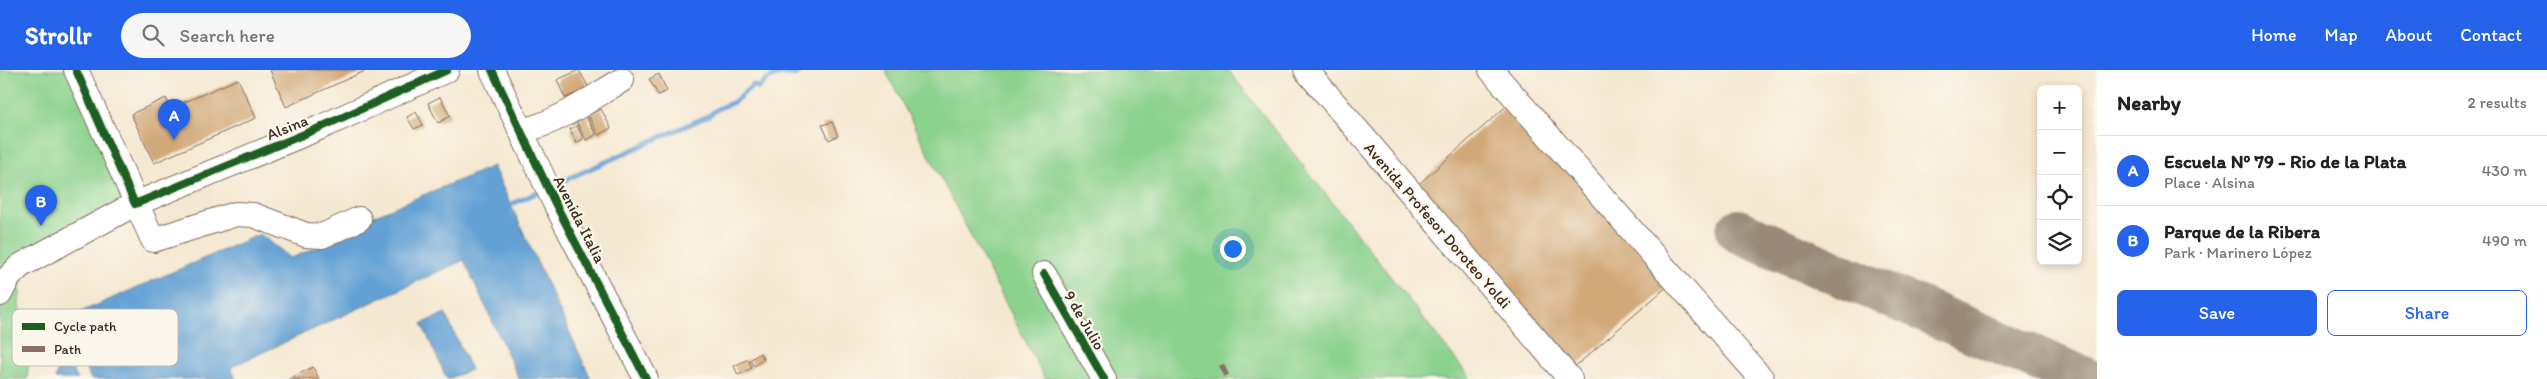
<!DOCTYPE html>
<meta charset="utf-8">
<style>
body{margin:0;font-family:Itim,sans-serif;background:#f6f6f6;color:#222}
.controls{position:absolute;right:15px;top:15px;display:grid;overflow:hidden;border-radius:8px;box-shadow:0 2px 8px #0003}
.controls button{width:45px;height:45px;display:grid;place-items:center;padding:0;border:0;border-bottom:1px solid #e0e0e0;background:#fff;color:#222;font:25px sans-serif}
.you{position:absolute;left:1232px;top:178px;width:18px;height:18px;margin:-12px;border:4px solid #fff;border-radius:50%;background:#1a73e8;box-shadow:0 0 0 8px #1a73e833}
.badge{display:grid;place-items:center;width:32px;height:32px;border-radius:50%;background:#2563eb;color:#fff;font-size:16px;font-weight:700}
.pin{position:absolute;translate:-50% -41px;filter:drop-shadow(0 1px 2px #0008)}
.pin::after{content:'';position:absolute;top:26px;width:18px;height:15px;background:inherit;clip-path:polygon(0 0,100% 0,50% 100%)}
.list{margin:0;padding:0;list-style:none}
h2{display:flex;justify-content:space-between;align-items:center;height:65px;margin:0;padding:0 20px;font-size:21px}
h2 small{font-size:16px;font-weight:400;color:#767676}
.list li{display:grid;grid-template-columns:32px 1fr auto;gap:15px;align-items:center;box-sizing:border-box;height:70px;padding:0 20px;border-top:1px solid #e0e0e0}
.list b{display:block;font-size:19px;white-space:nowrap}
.list p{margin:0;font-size:16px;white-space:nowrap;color:#767676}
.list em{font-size:16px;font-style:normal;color:#767676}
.actions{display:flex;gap:10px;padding:15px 20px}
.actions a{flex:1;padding:11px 0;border:1px solid #2563eb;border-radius:8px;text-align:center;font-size:18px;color:#2563eb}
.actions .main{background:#2563eb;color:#fff}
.icon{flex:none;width:28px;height:28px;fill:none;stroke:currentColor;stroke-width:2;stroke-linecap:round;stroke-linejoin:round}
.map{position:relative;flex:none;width:2097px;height:309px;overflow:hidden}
header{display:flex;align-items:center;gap:30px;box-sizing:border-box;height:70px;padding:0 25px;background:#2563eb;color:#fff}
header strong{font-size:24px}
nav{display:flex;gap:28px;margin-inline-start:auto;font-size:18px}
.search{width:350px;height:45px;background:#f6f6f6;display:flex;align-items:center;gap:12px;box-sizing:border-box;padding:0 18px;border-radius:28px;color:#767676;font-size:19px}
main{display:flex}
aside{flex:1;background:#fff}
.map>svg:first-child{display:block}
.green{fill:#8bd28d;stroke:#637e56}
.water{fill:#64a1d5;stroke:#50667a}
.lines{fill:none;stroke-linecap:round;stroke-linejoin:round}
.stream{stroke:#64a1d5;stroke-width:5}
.taxiway{stroke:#988978;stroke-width:44}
.building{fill:#d1a878}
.minor-casing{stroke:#7c6c5d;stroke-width:26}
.minor{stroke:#fff;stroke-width:24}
.quiet{stroke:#8d6e63;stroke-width:6;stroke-dasharray:12 6;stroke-linecap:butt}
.cycleway-casing{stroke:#fbf7ec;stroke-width:11}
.cycleway{stroke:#1b5e20;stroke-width:8}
.labels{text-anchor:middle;stroke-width:4.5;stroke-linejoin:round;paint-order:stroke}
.street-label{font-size:16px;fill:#3b2a1e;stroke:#fbf7ec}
.key{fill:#fbf7ec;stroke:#c1baae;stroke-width:1}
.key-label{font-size:14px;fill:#3b2a1e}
</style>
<header>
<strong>Strollr</strong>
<div class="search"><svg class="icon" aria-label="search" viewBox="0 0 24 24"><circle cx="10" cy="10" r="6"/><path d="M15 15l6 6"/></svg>Search here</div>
<nav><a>Home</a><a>Map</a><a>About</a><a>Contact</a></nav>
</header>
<main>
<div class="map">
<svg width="2097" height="309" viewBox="0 0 2097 309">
<rect width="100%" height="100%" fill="#fbf7ec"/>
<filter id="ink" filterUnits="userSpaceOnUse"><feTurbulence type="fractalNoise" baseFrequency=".02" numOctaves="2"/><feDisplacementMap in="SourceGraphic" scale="10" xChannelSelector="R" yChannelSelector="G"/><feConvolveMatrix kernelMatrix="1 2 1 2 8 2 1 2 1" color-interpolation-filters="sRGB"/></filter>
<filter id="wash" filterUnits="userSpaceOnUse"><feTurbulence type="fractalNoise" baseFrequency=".0096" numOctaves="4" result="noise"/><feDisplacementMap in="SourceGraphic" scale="20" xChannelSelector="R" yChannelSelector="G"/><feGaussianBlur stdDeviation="1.12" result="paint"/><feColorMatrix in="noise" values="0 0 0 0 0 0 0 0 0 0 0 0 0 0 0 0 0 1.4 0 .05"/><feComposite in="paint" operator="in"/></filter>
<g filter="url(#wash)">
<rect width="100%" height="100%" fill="#f5e8d1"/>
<g class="green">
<polygon points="0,0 67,0 127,134 22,205 19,234 29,290 27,309 0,309"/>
<polygon points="885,0 1228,0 1471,309 1045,309"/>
</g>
<g class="water">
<polygon points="493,96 591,309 519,309 464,190 231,297 236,309 91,309 67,256 76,244 260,164 291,188 357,161 373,146"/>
<polygon points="445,243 471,300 447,309 422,254"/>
<polygon points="62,284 78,309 55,309"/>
</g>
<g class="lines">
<g class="stream">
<path d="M554,115L708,46L719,38L734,32L753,15L758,18C768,6 781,2 796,5L803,0"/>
<polyline points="510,135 541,121"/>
</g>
<polyline class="taxiway" points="1738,161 2085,309"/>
</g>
<g id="blocks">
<g class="building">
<polygon points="270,0 367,0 286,37"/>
<polygon points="579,0 589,18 565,28 557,10"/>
<polygon points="659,4 667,21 658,25 649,9"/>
<polygon points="238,9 256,48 154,93 131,44 166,28 171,38"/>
<polygon points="440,27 450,46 438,53 428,33"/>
<polygon points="1511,32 1669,215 1571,300 1412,120"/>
<polygon points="601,39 611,58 598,65 588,45"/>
<polygon points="416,42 423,55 414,59 407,47"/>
<polygon points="586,46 596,65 586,70 576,51"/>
<polygon points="832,52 838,66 829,70 822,55"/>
<polygon points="577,56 583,69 576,73 570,59"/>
<polygon points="760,283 764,289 754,296 750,290"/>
<polygon points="748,289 752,298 738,305 734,296"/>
<polygon points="313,297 319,309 289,309"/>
</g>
</g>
</g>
<g filter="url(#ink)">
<use href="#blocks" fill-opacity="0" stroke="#7c6c5d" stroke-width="1"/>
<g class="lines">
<g class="minor-casing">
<g id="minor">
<polyline points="76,0 153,170 236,144 253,145 306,165 322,166 359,149"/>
<polyline points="492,0 554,131 646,309"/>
<polyline points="1306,0 1570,309"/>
<polyline points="1491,0 1762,309"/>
<path d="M521,61C558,53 590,29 622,10"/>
<polyline points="1044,204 1104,309"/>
<polyline points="0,224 9,207 20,196 135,134 319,58 447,0"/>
</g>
</g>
<use href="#minor" class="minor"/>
<polyline class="quiet" points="1221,295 1228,309"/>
<g class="cycleway-casing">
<g id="cycleway">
<polyline points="76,0 135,134 319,58 447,0"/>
<polyline points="492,0 554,131 646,309"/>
<polyline points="1044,204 1104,309"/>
</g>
</g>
<use href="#cycleway" class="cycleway"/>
</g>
</g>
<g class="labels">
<g class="street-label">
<text transform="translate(287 57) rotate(-22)" y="6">Alsina</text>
<text transform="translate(580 149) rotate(63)" y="6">Avenida Italia</text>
<text transform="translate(1438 155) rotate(49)" y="6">Avenida Profesor Doroteo Yoldi</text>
<text transform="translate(1085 250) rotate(60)" y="6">9 de Julio</text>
</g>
</g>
<rect x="12" y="239" width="166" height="57" rx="8" class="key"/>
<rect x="22" y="253" width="23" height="7" fill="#1b5e20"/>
<rect x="22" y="276" width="23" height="6" fill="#8d6e63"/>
<g class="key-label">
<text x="54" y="261">Cycle path</text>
<text x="54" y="284">Path</text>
</g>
</svg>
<div class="controls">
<button>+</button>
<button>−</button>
<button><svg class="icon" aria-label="locate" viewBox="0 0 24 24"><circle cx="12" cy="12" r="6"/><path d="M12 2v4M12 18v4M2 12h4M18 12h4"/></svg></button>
<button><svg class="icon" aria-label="layers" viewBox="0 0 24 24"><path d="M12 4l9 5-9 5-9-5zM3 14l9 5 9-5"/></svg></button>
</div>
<div class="you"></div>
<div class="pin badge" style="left:174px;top:70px">A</div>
<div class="pin badge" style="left:41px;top:156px">B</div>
</div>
<aside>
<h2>Nearby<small>2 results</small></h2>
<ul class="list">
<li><span class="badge">A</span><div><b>Escuela Nº 79 - Rio de la Plata</b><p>Place · Alsina</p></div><em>430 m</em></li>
<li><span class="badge">B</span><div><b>Parque de la Ribera</b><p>Park · Marinero López</p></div><em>490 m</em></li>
</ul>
<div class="actions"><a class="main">Save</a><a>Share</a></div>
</aside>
</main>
